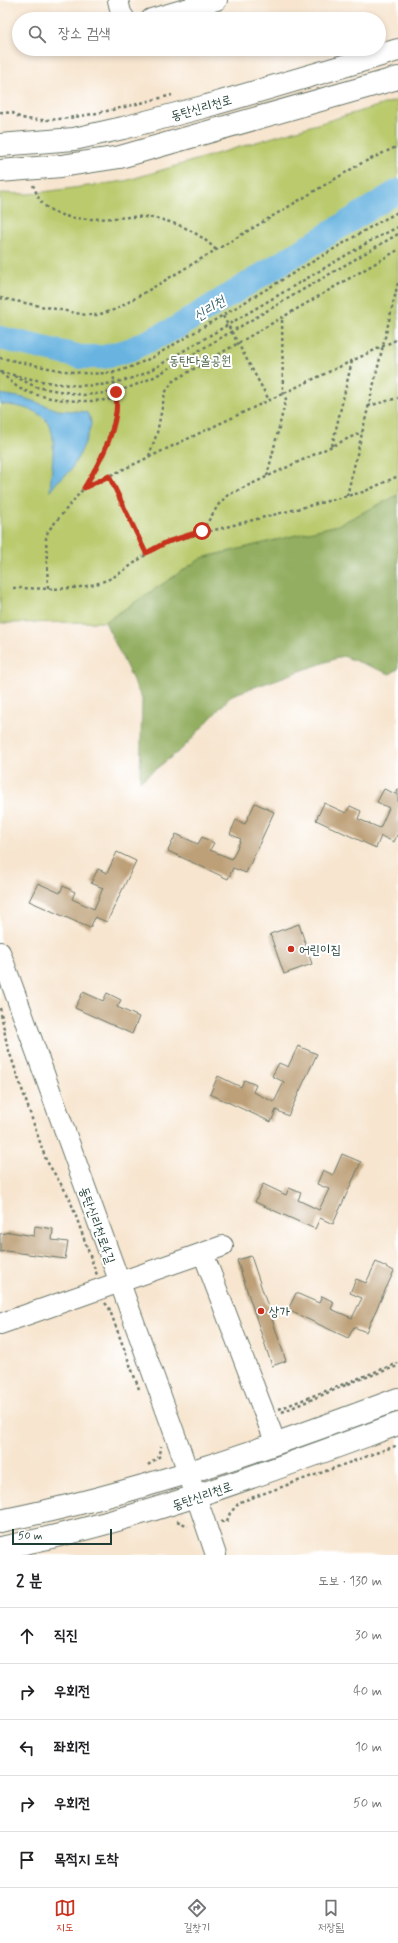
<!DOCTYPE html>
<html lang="ko">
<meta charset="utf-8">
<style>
body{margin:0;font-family:Mynerve,"Poor Story",sans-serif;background:#f6f6f6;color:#202124}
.scale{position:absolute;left:12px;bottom:10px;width:100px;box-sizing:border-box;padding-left:4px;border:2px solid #1f3d34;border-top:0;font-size:11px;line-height:14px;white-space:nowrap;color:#1f3d34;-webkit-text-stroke:3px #fff;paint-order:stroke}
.stop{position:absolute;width:12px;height:12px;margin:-9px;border:3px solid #c8321e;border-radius:50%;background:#fff}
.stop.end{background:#c8321e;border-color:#fff;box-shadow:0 1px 4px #0008}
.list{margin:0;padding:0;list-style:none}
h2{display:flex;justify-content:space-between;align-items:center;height:52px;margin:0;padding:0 16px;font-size:17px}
h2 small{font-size:13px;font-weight:400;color:#757577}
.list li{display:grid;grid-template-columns:26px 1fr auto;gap:12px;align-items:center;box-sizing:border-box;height:56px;padding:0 16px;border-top:1px solid #e0e0e0}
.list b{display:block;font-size:15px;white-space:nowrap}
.list em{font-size:13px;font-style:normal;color:#757577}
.icon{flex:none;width:22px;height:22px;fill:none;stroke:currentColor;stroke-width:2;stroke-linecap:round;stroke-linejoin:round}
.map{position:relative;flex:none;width:398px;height:1555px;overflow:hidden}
.search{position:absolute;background:#fff;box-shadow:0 2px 6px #0003;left:12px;right:12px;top:12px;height:44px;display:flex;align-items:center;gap:10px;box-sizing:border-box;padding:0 14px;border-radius:22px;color:#757577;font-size:15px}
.sheet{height:332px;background:#fff}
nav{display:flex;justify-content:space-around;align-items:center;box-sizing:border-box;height:56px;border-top:1px solid #e0e0e0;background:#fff;font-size:11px;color:#757577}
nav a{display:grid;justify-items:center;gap:2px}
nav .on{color:#c8321e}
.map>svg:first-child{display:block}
.green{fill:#baca6d;stroke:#6c8450}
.forest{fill:#93ae60;stroke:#59764a}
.water{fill:#67b3e0;stroke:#43788a}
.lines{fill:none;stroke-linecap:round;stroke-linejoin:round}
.river{stroke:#67b3e0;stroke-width:24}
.building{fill:#bda078}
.minor-casing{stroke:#6b786a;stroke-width:22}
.major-casing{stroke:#6b786a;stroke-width:24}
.path{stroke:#6b786a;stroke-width:2.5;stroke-dasharray:3 3;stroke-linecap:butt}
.minor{stroke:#fff;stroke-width:20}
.major{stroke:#fff;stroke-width:22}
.route{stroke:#c8321e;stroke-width:5}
.poi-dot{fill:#c8321e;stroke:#fff;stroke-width:1.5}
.labels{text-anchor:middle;stroke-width:4;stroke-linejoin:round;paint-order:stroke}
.street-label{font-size:13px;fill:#1f3d34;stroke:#fff}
.park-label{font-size:13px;fill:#466042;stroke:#fff}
.poi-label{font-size:13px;fill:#1f3d34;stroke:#fff;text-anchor:start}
.water-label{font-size:14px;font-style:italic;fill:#356068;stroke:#fff}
</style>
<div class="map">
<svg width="398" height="1555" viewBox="0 0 398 1555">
<rect width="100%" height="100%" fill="#fff"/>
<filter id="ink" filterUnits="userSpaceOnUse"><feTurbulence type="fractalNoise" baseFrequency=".025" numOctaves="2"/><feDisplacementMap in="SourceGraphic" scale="8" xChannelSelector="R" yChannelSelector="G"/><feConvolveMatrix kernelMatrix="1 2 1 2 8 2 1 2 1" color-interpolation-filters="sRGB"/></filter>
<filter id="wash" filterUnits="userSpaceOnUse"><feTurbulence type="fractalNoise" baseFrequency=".012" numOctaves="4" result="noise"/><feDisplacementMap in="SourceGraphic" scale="16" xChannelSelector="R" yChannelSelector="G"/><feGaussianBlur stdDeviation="0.9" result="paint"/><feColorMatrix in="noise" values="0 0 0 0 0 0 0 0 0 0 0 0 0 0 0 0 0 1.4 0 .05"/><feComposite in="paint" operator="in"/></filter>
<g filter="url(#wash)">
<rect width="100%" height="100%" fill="#f7e5cf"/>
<polygon class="green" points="398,100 398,495 338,525 202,558 105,622 0,623 0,193 28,194 125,181"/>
<polygon class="forest" points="398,495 398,669 390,674 343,656 232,695 183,748 140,781 142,699 105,622 202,558 338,525"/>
<path class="water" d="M0,394L24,398L58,410L86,412C89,416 91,419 91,423C91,433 74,468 67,474C59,480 56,482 50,492C53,438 67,410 0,404Z"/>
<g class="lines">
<polyline class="river" points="0,338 81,357 104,357 129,350 176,328 398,191"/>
</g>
<g id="blocks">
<g class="building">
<polygon points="384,789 396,794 398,789 398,833 394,842 381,836 376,848 316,820 324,803 346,813 350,806 361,811 358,819 380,828 389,808 377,802"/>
<polygon points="255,803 274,812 246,873 233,868 228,879 168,851 176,834 198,844 202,837 214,843 210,850 232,859 241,839 230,834 236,820 245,824"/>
<polygon points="117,852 136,861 107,922 95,917 90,928 29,901 38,883 60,893 63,886 75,892 72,899 94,909 103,888 91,883 98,869 107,873"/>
<polygon points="299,924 312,964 284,974 270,934"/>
<polygon points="83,992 103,1001 107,993 121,1000 117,1007 139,1017 132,1034 75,1008"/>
<polygon points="298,1046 317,1054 288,1116 276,1110 271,1122 210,1094 218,1076 241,1087 244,1080 256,1085 253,1092 274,1102 284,1082 272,1076 279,1063 288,1067"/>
<polygon points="342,1154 361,1162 333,1224 320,1218 315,1229 255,1202 263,1184 286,1195 289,1188 301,1193 298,1200 319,1210 329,1189 317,1184 323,1170 333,1175"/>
<polygon points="35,1226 53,1229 52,1240 68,1242 65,1259 6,1251 0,1252 0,1234 10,1232 34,1236"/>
<polygon points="251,1256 286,1361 272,1366 237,1260"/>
<polygon points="376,1262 394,1271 366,1332 354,1327 348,1338 288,1310 296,1293 319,1303 322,1296 334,1302 331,1309 352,1318 362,1298 350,1293 356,1279 366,1283"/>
</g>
</g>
</g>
<g filter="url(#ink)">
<use href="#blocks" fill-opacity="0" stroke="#6b786a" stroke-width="1"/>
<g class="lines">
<g class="minor-casing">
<g id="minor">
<polyline points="118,0 121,13 125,19"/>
<polyline points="151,19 217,0"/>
<polyline points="0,952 179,1446 216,1555"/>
<polyline points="203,1253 223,1246"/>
<polyline points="0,1324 203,1253 276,1444"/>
</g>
</g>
<g class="major-casing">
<g id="major">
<polyline points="0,145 74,139 123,128 207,106 398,50"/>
<polyline points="0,171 61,166 120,157 398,78"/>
<path d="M0,1521C137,1494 268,1448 398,1399"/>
<path d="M0,1548C137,1522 267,1472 398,1424"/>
</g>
</g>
<g class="path">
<path d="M0,112L13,113C34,134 143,102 172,95"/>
<path d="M33,185C35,189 37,195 39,199C61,230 114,215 145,217C172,220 197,230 216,250"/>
<polyline points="0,298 86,315 97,315 117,309 360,164 398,146"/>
<polyline points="223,316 269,400"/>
<path d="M0,358C35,364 78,378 113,372C127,370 140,363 153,357L374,225L398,212"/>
<path d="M0,372C54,384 92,395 146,373L372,240L398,227"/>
<path d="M1,373C8,378 15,387 23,390C49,401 89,404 117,398"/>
<polyline points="14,376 36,387 83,395 116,392 133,386 154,377 398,234"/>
<polyline points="368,406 398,398"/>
<polyline points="332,446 352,361"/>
<polyline points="149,456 157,433 165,393 173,381 398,250"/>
<polyline points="109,476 146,553"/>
<polyline points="267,476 286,399 283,393 282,318"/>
<polyline points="84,488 398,339"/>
<polyline points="347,496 398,283"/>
<polyline points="202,531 219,504 228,495 362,432"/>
<path d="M13,588C45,588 83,593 113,577C132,567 147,551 167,542L363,492L398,476"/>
<polyline points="48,588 46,538 48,531 84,488 100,459 111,430 117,405 113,372"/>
<polyline points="0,1008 7,1045 46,1160 69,1197 97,1275"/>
<polyline points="105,1303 109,1308 139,1389"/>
<polyline points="279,1409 398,1363"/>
<polyline points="282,1412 353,1382 398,1366"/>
<polyline points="148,1465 160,1456 161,1446"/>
<polyline points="177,1521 188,1526"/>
<polyline points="221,1522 227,1521 230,1513 240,1502 398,1445"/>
</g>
<use href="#minor" class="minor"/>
<use href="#major" class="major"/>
</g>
</g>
<g class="lines" filter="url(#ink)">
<path class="route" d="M116,392C121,424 101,461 84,488L109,476L146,553L167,542L202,531"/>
</g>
<g class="poi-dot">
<circle cx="291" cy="949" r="4"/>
<circle cx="261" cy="1311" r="4"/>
</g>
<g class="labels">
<g class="street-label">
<text transform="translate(201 107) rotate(-16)" y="5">동탄신리천로</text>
<text transform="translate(98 1225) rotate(70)" y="5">동탄신리천로4길</text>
<text transform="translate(202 1495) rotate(-19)" y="5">동탄신리천로</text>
</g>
<g class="park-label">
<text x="200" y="365">동탄다올공원</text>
</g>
<g class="poi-label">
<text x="299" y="954">어린이집</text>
<text x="269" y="1316">상가</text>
</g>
<g class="water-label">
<text transform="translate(209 308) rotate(-32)" y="5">신리천</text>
</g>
</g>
</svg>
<div class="scale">50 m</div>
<div class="stop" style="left:202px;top:531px"></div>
<div class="stop end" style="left:116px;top:392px"></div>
<div class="search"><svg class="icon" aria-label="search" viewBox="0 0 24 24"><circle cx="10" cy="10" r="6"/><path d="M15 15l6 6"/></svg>장소 검색</div>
</div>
<section class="sheet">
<h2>2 분<small>도보 · 130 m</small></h2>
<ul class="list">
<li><svg class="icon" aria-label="ahead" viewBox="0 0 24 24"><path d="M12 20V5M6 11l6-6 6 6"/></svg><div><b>직진</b></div><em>30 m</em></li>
<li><svg class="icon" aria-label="right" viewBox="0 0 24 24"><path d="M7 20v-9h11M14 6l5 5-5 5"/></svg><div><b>우회전</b></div><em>40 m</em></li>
<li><svg class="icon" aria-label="left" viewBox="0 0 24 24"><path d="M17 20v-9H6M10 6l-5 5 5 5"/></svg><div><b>좌회전</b></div><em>10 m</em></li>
<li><svg class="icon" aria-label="right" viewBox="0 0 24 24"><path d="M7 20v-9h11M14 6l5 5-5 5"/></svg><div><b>우회전</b></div><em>50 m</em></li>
<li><svg class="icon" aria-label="arrive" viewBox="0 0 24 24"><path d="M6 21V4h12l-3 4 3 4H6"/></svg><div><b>목적지 도착</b></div></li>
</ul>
</section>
<nav>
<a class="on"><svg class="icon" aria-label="map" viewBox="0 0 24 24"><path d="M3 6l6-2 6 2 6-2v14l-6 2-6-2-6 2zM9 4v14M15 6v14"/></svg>지도</a>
<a><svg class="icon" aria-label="directions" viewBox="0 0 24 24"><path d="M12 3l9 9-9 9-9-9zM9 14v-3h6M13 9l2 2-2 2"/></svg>길찾기</a>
<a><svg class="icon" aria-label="saved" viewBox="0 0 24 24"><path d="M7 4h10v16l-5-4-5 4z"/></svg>저장됨</a>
</nav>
